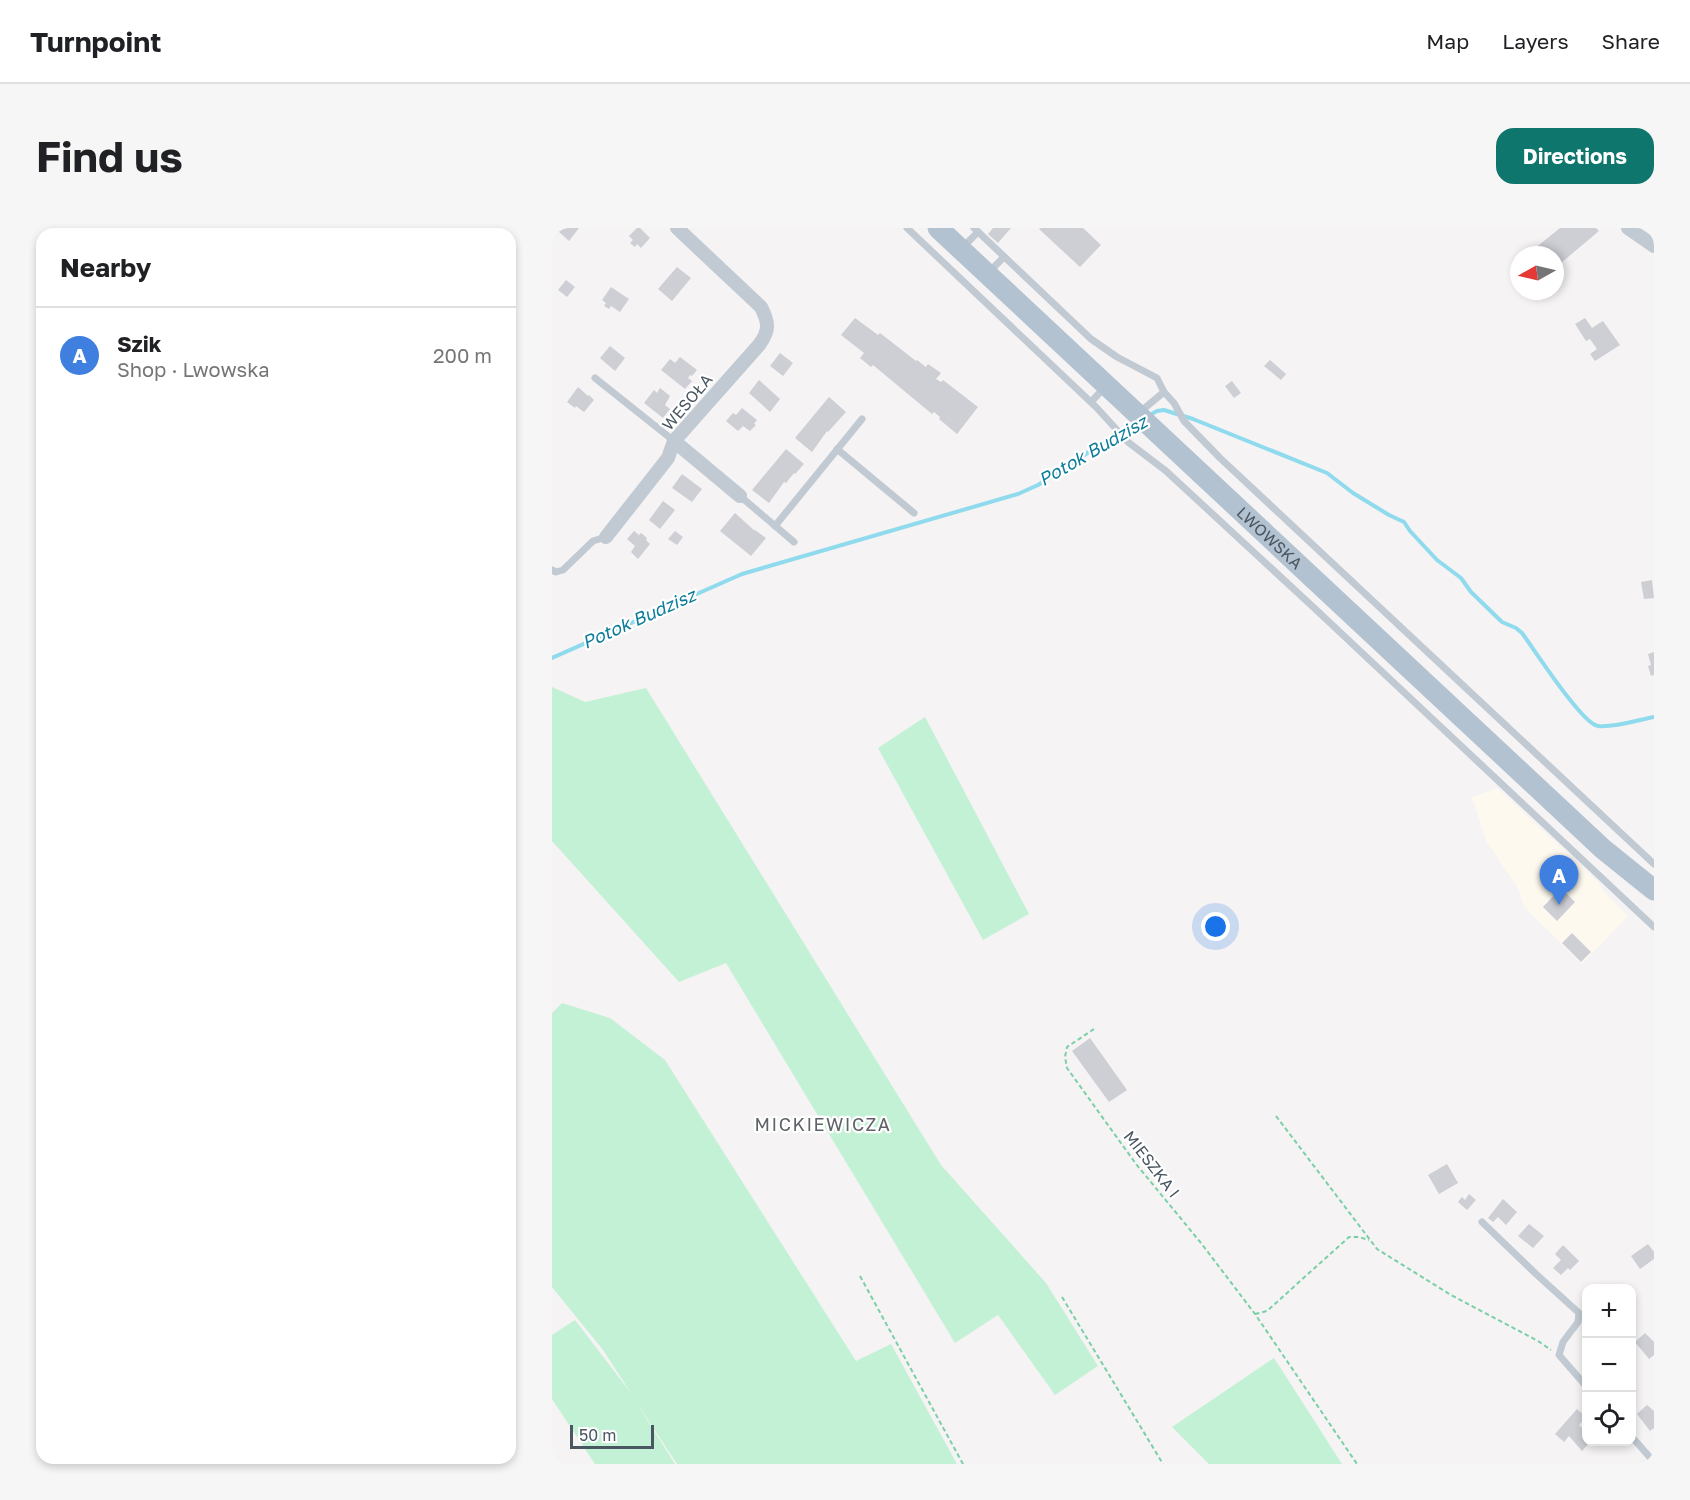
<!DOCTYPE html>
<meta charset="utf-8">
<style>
body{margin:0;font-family:"Golos Text",sans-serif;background:#f6f6f6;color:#202124}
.controls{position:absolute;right:18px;bottom:18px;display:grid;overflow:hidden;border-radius:12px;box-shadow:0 3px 9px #0003}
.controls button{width:54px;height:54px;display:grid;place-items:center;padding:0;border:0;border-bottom:2px solid #e0e0e0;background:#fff;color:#202124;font:30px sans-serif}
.compass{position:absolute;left:958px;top:18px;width:54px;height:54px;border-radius:50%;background:#fff;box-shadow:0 3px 9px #0003;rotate:262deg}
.scale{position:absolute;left:18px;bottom:15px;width:84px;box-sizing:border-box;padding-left:6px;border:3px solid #4a5661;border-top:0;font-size:16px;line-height:21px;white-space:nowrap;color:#4a5661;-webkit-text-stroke:4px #fff;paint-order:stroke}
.you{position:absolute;left:664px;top:699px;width:21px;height:21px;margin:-15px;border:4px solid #fff;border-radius:50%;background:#1a73e8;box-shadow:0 0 0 9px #1a73e833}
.badge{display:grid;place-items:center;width:39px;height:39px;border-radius:50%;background:#0f766e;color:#fff;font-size:20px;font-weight:700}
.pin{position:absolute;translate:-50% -50px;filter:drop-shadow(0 2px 3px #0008)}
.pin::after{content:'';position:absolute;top:32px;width:21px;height:18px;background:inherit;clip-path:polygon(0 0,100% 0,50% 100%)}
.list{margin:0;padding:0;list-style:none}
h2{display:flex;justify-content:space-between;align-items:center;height:78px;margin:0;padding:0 24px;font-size:26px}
h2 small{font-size:20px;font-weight:400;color:#757577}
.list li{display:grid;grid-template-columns:39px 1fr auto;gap:18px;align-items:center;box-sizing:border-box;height:96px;padding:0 24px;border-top:2px solid #e0e0e0}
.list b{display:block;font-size:22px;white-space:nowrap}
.list p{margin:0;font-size:20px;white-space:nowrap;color:#757577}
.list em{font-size:20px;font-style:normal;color:#757577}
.icon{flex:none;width:33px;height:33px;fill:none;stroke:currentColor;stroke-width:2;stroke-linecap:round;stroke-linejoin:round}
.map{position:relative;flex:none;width:1102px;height:1236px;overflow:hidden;border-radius:18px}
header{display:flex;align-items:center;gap:36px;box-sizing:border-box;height:84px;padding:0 30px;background:#fff;border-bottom:2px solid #e0e0e0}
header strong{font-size:28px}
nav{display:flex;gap:33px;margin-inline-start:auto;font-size:21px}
.intro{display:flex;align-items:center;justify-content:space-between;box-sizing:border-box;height:144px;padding:0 36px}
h1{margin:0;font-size:42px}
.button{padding:15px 27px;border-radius:18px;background:#0f766e;color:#fff;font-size:21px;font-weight:700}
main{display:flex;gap:36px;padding:0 36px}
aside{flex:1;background:#fff;border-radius:18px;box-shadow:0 3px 9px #0003}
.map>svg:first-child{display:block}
.commercial{fill:#fdf9ef}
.green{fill:#c3f1d5}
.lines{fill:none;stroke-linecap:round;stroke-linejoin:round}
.stream{stroke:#90daee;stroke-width:4}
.building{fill:#cdcfd5}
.path{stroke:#7ad0a6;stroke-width:2;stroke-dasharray:4.5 3;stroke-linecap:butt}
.lane{stroke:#c1cad2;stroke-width:7}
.street{stroke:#c1cad2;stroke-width:14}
.primary{stroke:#b3c2d1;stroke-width:21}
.labels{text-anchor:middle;stroke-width:4.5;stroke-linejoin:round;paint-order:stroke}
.street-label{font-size:16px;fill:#4a5661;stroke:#fff}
.water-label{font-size:18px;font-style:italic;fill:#0c7c9b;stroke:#fff}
.neighbourhood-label{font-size:18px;letter-spacing:1.5px;fill:#5f6368;stroke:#fff}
</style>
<header>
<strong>Turnpoint</strong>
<nav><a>Map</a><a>Layers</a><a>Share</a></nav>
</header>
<div class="intro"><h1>Find us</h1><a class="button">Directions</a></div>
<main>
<aside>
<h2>Nearby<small></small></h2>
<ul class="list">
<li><span class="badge" style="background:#3f7fe0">A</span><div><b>Szik</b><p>Shop · Lwowska</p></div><em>200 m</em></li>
</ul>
</aside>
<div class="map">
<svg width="1102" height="1236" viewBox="0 0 1102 1236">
<rect width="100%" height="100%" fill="#f5f3f3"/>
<polygon class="commercial" points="945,560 1047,655 1052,664 1076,688 1030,736 972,679 967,662 934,613 920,569"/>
<g class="green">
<polygon points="0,459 33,474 94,460 389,937 494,1055 546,1138 503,1167 446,1087 403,1115 174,735 127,754 0,613"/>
<polygon points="373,489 477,686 431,712 326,520"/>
<polygon points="10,775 58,790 113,832 304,1133 339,1116 405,1236 125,1236 82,1171 123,1236 43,1236 0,1171 0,1107 23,1092 79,1165 51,1122 0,1059 0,785"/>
<polygon points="722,1130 790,1236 657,1236 620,1199"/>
</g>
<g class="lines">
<g class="stream">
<path d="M596,188L605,183L612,182L641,191L775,245L801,265L837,287L852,294L858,303L885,332L909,350L919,364L950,394L964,400L970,405C982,421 1030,496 1046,498C1062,500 1086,492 1102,489"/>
<polyline points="0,430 190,346 466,266 486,257 540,222 585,195"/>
</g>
</g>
<g class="building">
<polygon points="9,0 27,0 17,13 6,3"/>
<polygon points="85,0 88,0 98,10 89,20 85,16 83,19 78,15 81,12 77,8"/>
<polygon points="441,0 459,0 446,15 436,6"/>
<polygon points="489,0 531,0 549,17 528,39 487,1"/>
<polygon points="1008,0 1044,0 1047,3 1003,40 1003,27 987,27 982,21"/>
<polygon points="125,39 139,50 120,73 106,61"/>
<polygon points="14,52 23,59 15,69 6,62"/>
<polygon points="59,59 77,71 68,84 59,78 57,81 52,78 54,75 50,72"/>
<polygon points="303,90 326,107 328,105 364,133 365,132 374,139 376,136 389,145 384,151 389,154 391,152 426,179 405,206 387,191 388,189 382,184 380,186 321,137 319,139 308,130 312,125 289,107"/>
<polygon points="1033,90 1040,100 1051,93 1068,117 1043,133 1038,126 1045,121 1038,111 1034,113 1023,96"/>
<polygon points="58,118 73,130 63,143 48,130"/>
<polygon points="228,125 241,135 231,148 218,138"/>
<polygon points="128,129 145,142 140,148 138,147 136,150 140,153 133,161 109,142 118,131 123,135"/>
<polygon points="718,132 734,146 729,152 712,138"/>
<polygon points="207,152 228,171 218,184 197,165"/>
<polygon points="680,153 689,165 682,170 673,158"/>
<polygon points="26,159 36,168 37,167 42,172 32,184 24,178 23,180 15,174"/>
<polygon points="108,160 118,168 113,177 118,181 111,190 92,175 102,162 105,165"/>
<polygon points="277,169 294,184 276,204 275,203 260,224 243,210"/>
<polygon points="190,180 205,192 202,196 204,197 198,203 191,198 186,203 174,193 181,185 184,187"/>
<polygon points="234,221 252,236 243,246 242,245 234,255 232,254 217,275 200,262"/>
<polygon points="130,246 150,261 140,274 120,260"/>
<polygon points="111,273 123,282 108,301 97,292"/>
<polygon points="183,285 203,303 203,302 214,310 199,328 168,303"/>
<polygon points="82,303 87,307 89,305 95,310 94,312 98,316 86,331 79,324 83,318 75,311"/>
<polygon points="123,303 131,309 125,317 116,311"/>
<polygon points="1100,352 1102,370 1092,371 1089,354"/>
<polygon points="1102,424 1102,447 1099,448 1096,438 1099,437 1096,426"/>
<polygon points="1009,660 1023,674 1005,693 991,679"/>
<polygon points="1020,705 1039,724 1029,734 1010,715"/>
<polygon points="538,810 575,862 557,874 520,823"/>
<polygon points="895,936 906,955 887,966 876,947"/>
<polygon points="917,966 924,972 915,982 906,974 910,969 913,972"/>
<polygon points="951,971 965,984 954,997 946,989 941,994 936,990"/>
<polygon points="977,996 992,1008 981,1020 966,1008"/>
<polygon points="1096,1016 1102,1024 1102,1031 1088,1041 1079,1028"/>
<polygon points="1011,1017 1027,1033 1018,1042 1016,1040 1009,1047 1001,1040 1009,1032 1003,1026"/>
<polygon points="1093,1105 1102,1114 1102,1127 1097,1131 1083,1114"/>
<polygon points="1095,1177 1102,1183 1102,1200 1098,1203 1085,1186"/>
<polygon points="1025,1181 1034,1189 1027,1197 1031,1201 1033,1199 1034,1200 1034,1214 1038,1214 1030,1223 1017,1208 1012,1214 1003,1206"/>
</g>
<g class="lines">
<g class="path">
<polyline points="542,801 515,819 513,829 515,840 584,936 649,1015 703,1086 805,1236"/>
<polyline points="724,888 825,1021 899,1067 986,1113 999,1122"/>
<polyline points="308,1048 411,1236"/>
<polyline points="510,1069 611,1236"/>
<polyline points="703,1086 715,1083 797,1009 807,1009 817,1012"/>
</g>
<g class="lane">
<polyline points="355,0 544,179 576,214 614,243 759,377 1102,699"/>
<polyline points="422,0 539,111 565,129 605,150 612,164 622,175 632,193 668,230 1102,636"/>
<polyline points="411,19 426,4"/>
<polyline points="437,44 452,29"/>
<polyline points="43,150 122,213"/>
<polyline points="539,174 553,159"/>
<polyline points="588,184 612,164"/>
<polyline points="285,221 362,285"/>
<polyline points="188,268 242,314"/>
<polyline points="223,298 310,191"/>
<polyline points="0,342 4,344 11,342 41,313 54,309"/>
<polyline points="930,994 984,1046 1027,1085 1026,1094 1011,1114 1007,1127 1034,1158"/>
<polyline points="1080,1209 1102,1234"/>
</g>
<g class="street">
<polyline points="1076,0 1102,18"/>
<polyline points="122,213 188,268"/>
<path d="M54,309L116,230L122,213L207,117C218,102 217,95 209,79L125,0"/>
</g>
<path class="primary" id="s1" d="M386,0L1051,621L1102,662"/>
</g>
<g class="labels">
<g class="street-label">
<text transform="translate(135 174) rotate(-50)" y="6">WESOŁA</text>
<text dy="6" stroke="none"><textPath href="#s1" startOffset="454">LWOWSKA</textPath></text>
<text transform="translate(600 936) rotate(52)" y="6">MIESZKA I</text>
</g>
<g class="water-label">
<text transform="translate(541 223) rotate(-30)" y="6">Potok Budzisz</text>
<text transform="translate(87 391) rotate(-24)" y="6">Potok Budzisz</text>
</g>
<g class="neighbourhood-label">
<text x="271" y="903">MICKIEWICZA</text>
</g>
</g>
</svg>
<div class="controls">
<button>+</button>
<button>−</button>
<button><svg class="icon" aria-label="locate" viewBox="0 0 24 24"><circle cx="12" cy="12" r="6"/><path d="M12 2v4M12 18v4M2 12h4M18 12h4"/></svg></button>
</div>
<svg class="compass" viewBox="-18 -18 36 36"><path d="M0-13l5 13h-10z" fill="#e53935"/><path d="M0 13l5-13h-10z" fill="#757577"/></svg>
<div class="scale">50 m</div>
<div class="you"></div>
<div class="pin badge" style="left:1007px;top:677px;background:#3f7fe0">A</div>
</div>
</main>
